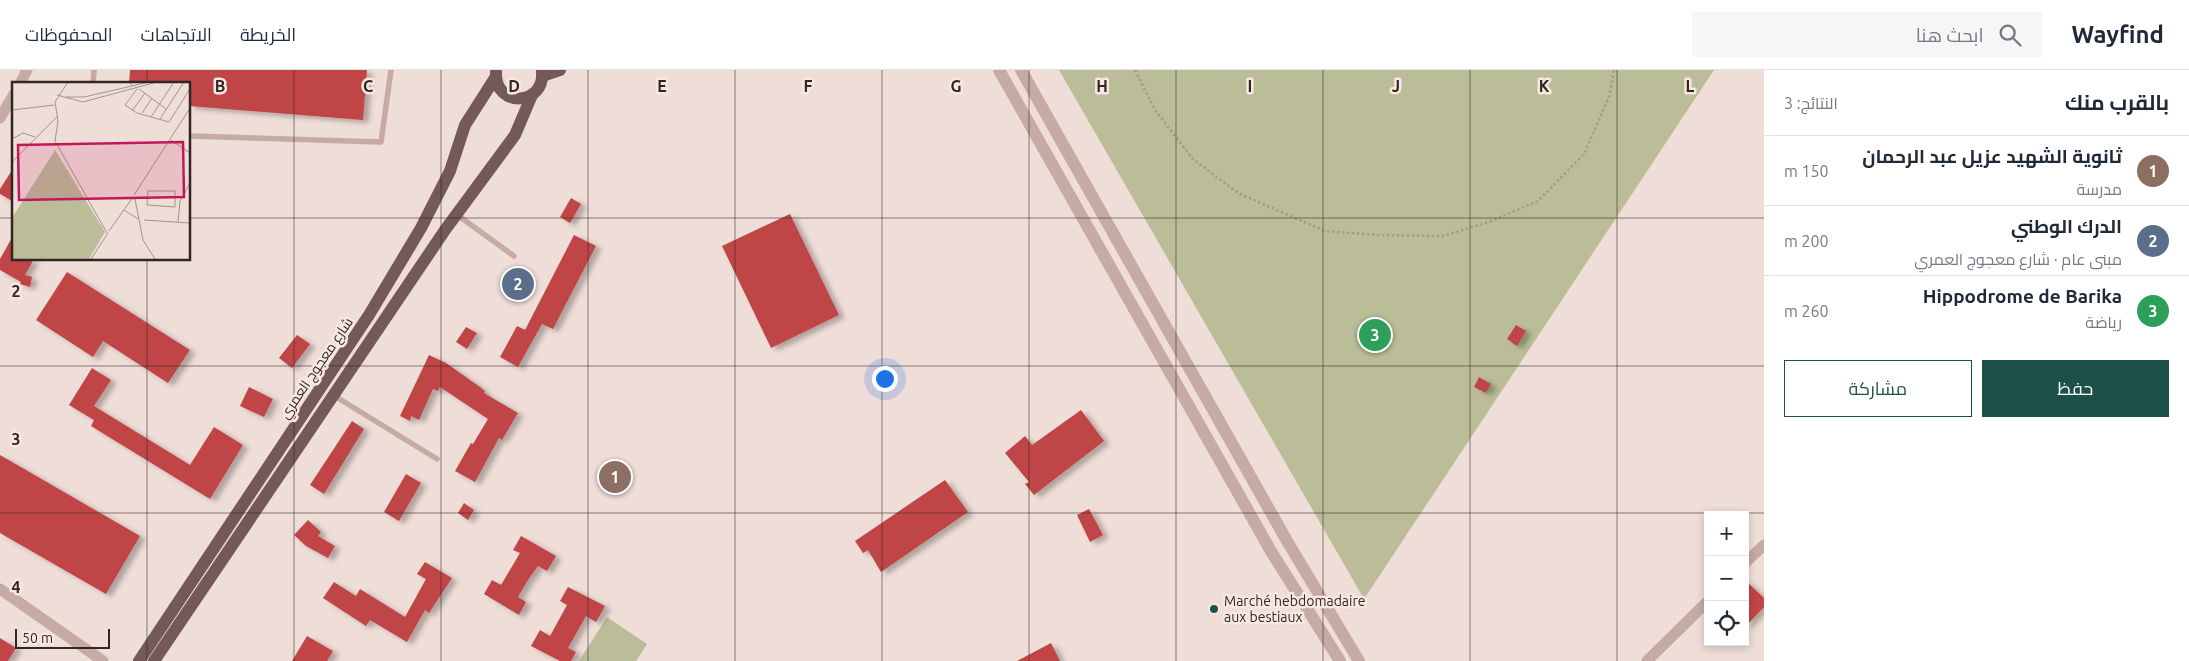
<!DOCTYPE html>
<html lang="ar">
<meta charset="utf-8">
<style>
body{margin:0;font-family:Ubuntu,Cairo,sans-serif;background:#f6f6f7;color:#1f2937;direction:rtl}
.controls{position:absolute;right:15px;bottom:15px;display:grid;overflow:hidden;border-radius:0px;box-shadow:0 2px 8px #0003}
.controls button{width:45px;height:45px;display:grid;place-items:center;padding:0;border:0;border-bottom:1px solid #e0e1e3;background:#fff;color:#1f2937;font:25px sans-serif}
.scale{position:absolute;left:15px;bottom:12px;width:95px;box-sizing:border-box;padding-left:5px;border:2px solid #322625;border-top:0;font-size:14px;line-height:18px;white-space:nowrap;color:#322625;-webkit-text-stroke:4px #f7e8e2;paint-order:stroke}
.you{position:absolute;left:884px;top:308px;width:18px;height:18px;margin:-12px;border:4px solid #fff;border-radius:50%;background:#1a73e8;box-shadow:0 0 0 8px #1a73e833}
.badge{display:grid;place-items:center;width:32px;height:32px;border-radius:50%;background:#1d5147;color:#fff;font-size:16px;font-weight:700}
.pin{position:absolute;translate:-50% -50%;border:2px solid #fff;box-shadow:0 1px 5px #0006}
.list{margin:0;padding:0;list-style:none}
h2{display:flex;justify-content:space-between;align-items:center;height:65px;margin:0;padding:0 20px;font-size:21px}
h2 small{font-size:16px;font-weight:400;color:#747a83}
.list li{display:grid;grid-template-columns:32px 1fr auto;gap:15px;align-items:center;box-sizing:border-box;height:70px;padding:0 20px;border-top:1px solid #e0e1e3}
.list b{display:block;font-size:19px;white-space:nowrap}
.list p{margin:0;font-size:16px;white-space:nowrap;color:#747a83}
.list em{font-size:16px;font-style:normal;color:#747a83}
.actions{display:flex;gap:10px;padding:15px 20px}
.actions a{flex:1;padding:11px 0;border:1px solid #1d5147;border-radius:0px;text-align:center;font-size:18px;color:#1d5147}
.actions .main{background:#1d5147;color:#fff}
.icon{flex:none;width:28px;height:28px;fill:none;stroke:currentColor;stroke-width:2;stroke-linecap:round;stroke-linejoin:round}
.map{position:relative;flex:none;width:1764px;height:591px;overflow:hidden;direction:ltr}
header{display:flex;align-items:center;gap:30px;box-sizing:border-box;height:70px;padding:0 25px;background:#fff;border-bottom:1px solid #e0e1e3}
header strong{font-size:24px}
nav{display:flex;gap:28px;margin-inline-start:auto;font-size:18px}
.search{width:350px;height:45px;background:#f6f6f7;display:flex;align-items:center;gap:12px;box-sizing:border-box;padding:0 18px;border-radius:0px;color:#747a83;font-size:19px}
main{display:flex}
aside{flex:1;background:#fff}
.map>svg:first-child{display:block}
.green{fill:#babd98}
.building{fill:#c04446;filter:url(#shadow)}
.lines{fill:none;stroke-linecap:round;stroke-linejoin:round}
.path{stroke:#b2948e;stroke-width:2.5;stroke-dasharray:2.5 2.5;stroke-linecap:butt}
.service{stroke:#c6aaa4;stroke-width:5.5}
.minor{stroke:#c6aaa4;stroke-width:11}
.tertiary{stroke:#c6aaa4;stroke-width:12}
.primary{stroke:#735957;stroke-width:12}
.grid{fill:none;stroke:#322625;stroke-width:1;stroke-opacity:0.55}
.poi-dot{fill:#1d5147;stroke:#f7e8e2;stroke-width:2}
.labels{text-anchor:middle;stroke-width:5;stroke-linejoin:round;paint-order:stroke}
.street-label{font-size:14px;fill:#322625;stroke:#f7e8e2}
.poi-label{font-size:14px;fill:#322625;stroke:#f7e8e2;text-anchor:start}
.inset-road{fill:none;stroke:#a39490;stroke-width:1}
.view{fill:#c2185b;fill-opacity:0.15;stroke:#c2185b;stroke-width:2.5}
.inset-edge{fill:none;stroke:#322625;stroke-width:2.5}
.grid-label{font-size:16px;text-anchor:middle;font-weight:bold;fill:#322625;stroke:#f7e8e2;stroke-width:5;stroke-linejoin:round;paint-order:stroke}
</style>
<header>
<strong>Wayfind</strong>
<div class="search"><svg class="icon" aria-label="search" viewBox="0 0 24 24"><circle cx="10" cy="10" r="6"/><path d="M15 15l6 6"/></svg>ابحث هنا</div>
<nav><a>الخريطة</a><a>الاتجاهات</a><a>المحفوظات</a></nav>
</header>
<main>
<aside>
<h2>بالقرب منك<small>النتائج: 3</small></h2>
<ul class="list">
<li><span class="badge" style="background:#8d6e63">1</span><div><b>ثانوية الشهيد عزيل عبد الرحمان</b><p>مدرسة</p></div><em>150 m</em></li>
<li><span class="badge" style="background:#5c6f8a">2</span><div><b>الدرك الوطني</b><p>مبنى عام · شارع معجوج العمري</p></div><em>200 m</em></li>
<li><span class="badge" style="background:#2e9e5b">3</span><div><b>Hippodrome de Barika</b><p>رياضة</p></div><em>260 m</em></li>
</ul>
<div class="actions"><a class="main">حفظ</a><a>مشاركة</a></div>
</aside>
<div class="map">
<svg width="1764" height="591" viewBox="0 0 1764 591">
<defs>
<filter id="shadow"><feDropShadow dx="5.5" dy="3" stdDeviation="2.5" flood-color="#0004"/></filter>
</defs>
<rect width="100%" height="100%" fill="#efddd7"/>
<g class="green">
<polygon points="1059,0 1714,0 1364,529"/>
<polygon points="607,547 647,574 636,591 579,591"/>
</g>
<g class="building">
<polygon points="130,0 367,0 363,50 189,36 189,14 129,14"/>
<polygon points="14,97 14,132 0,124 0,119"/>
<polygon points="571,128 581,134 570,153 560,147"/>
<polygon points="790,144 839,245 771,278 722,176"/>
<polygon points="14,164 14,189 34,189 25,205 32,207 30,217 20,214 21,212 0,200 0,189"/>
<polygon points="574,165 596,176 553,259 542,254 518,297 500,287 517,256 525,260"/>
<polygon points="67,202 190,280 168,313 103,271 93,287 36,250"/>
<polygon points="1516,255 1526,261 1517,276 1507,269"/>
<polygon points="466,257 477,263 467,279 456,272"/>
<polygon points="297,265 310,274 292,298 279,288"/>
<polygon points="429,285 446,293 480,317 485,321 484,323 518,343 502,370 499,368 475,412 455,401 471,373 473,374 488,349 440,317 438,321 433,319 419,350 411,346 410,351 400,346"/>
<polygon points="92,298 111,310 94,336 190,395 214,357 243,375 210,429 91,356 94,350 69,335"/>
<polygon points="1479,307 1491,314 1486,323 1474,317"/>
<polygon points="249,317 273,329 264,347 240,336"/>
<polygon points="1081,340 1104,371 1034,425 1025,414 1029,412 1005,383 1025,366 1032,375"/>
<polygon points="352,351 364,359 324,424 310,415"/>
<polygon points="0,385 140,466 106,524 0,463"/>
<polygon points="406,404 421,413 399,451 384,442"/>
<polygon points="945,410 968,442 881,502 868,480 863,483 855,471"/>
<polygon points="464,433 474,440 468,450 458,443"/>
<polygon points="1089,439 1103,465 1090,472 1077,445"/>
<polygon points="308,450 321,462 318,466 335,476 328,488 306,476 294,465"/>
<polygon points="521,466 556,486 547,501 538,496 528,510 518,527 526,532 519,545 484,524 492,510 501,515 520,483 513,480"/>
<polygon points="425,492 452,508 429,543 425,540 407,572 370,550 366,556 323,528 334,512 356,526 360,519 405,547 426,509 417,504"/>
<polygon points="1745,510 1764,528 1764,537 1745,557"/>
<polygon points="568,517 605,536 596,552 586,546 568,578 576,582 571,591 560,591 531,576 540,560 550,566 567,535 560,531"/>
<polygon points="307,566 333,581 327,591 292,591"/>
<polygon points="0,568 16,578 8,591 0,591"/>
<polygon points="1051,573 1060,591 1017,591"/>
</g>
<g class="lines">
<polyline class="path" points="1135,0 1155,40 1193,89 1238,123 1325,161 1377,165 1443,166 1489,152 1538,131 1584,84 1609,27 1614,0"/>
<g class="service">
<polyline points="93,14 94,0"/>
<polyline points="189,66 381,72 391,0"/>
<polyline points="456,144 514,186"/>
<polyline points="333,325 437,389"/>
</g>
<g class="minor">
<polyline points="20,14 27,0"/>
<polyline points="0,48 14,24"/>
<polyline points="1745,493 1764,475"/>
<polyline points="0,519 103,591"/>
<polyline points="1647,591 1708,531"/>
</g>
<g class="tertiary">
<polyline points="999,0 1272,483 1340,591"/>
<polyline points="1021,0 1287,471 1359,591"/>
</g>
<g class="primary">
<path d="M496,2C494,38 546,37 542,0"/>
<polyline points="542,6 560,0"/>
<polyline points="139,591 369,245 421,158 450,101 465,55 495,8"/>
<polyline points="154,591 445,160 515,65 532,25"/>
</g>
</g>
<path class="grid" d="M147,0V14M294,0V591M441,0V591M588,0V591M735,0V591M882,0V591M1029,0V591M1176,0V591M1323,0V591M1470,0V591M1617,0V591M0,148H14M189,148H1764M147,189V591M0,296H1764M0,443H1764"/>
<circle class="poi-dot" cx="1214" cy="539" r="5"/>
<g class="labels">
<g class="street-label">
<text transform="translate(316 298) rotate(-56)" y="5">شارع معجوج العمري</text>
</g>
<g class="poi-label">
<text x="1224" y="536">Marché hebdomadaire<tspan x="1224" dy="16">aux bestiaux</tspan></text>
</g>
</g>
<g transform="translate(12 12)">
<rect width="178" height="178" fill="#efddd7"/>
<path d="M43,68L93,150L77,177H0V136Z" fill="#babd98"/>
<path class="inset-road" d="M56,0L43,20L46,39L43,59L95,151M118,0L120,4L136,0M125,7L113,23L125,31L157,40L178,7M127,7L154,27M45,13L71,20L145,0M54,15H72L120,4M0,28L42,23M120,29L133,11M130,31L140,16M139,35L162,0M148,37L172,0M0,57L11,51L23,55M159,58L178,71M0,80L46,34M136,109H163V125L135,123ZM122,113L178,26M123,117L131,158L143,177M112,128L126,137M132,138L178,141M166,140L168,119L178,101M97,149L121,115M79,177L96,151"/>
<path class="view" d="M171,60L172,115L7,118L6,63Z"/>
<rect width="178" height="178" class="inset-edge"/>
</g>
<g class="grid-label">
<text x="220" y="22">B</text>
<text x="368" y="22">C</text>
<text x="514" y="22">D</text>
<text x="662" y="22">E</text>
<text x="808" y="22">F</text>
<text x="956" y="22">G</text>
<text x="1102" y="22">H</text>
<text x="1250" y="22">I</text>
<text x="1396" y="22">J</text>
<text x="1544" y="22">K</text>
<text x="1690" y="22">L</text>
<text x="16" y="227">2</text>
<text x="16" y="375">3</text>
<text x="16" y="523">4</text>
</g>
</svg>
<div class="controls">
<button>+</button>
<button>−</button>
<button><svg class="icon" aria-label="locate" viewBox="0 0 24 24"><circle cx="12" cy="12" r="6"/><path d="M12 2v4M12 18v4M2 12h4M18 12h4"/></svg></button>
</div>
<div class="scale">50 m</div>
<div class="you"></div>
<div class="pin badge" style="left:615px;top:407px;background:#8d6e63">1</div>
<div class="pin badge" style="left:518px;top:214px;background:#5c6f8a">2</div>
<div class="pin badge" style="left:1375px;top:265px;background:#2e9e5b">3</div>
</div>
</main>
